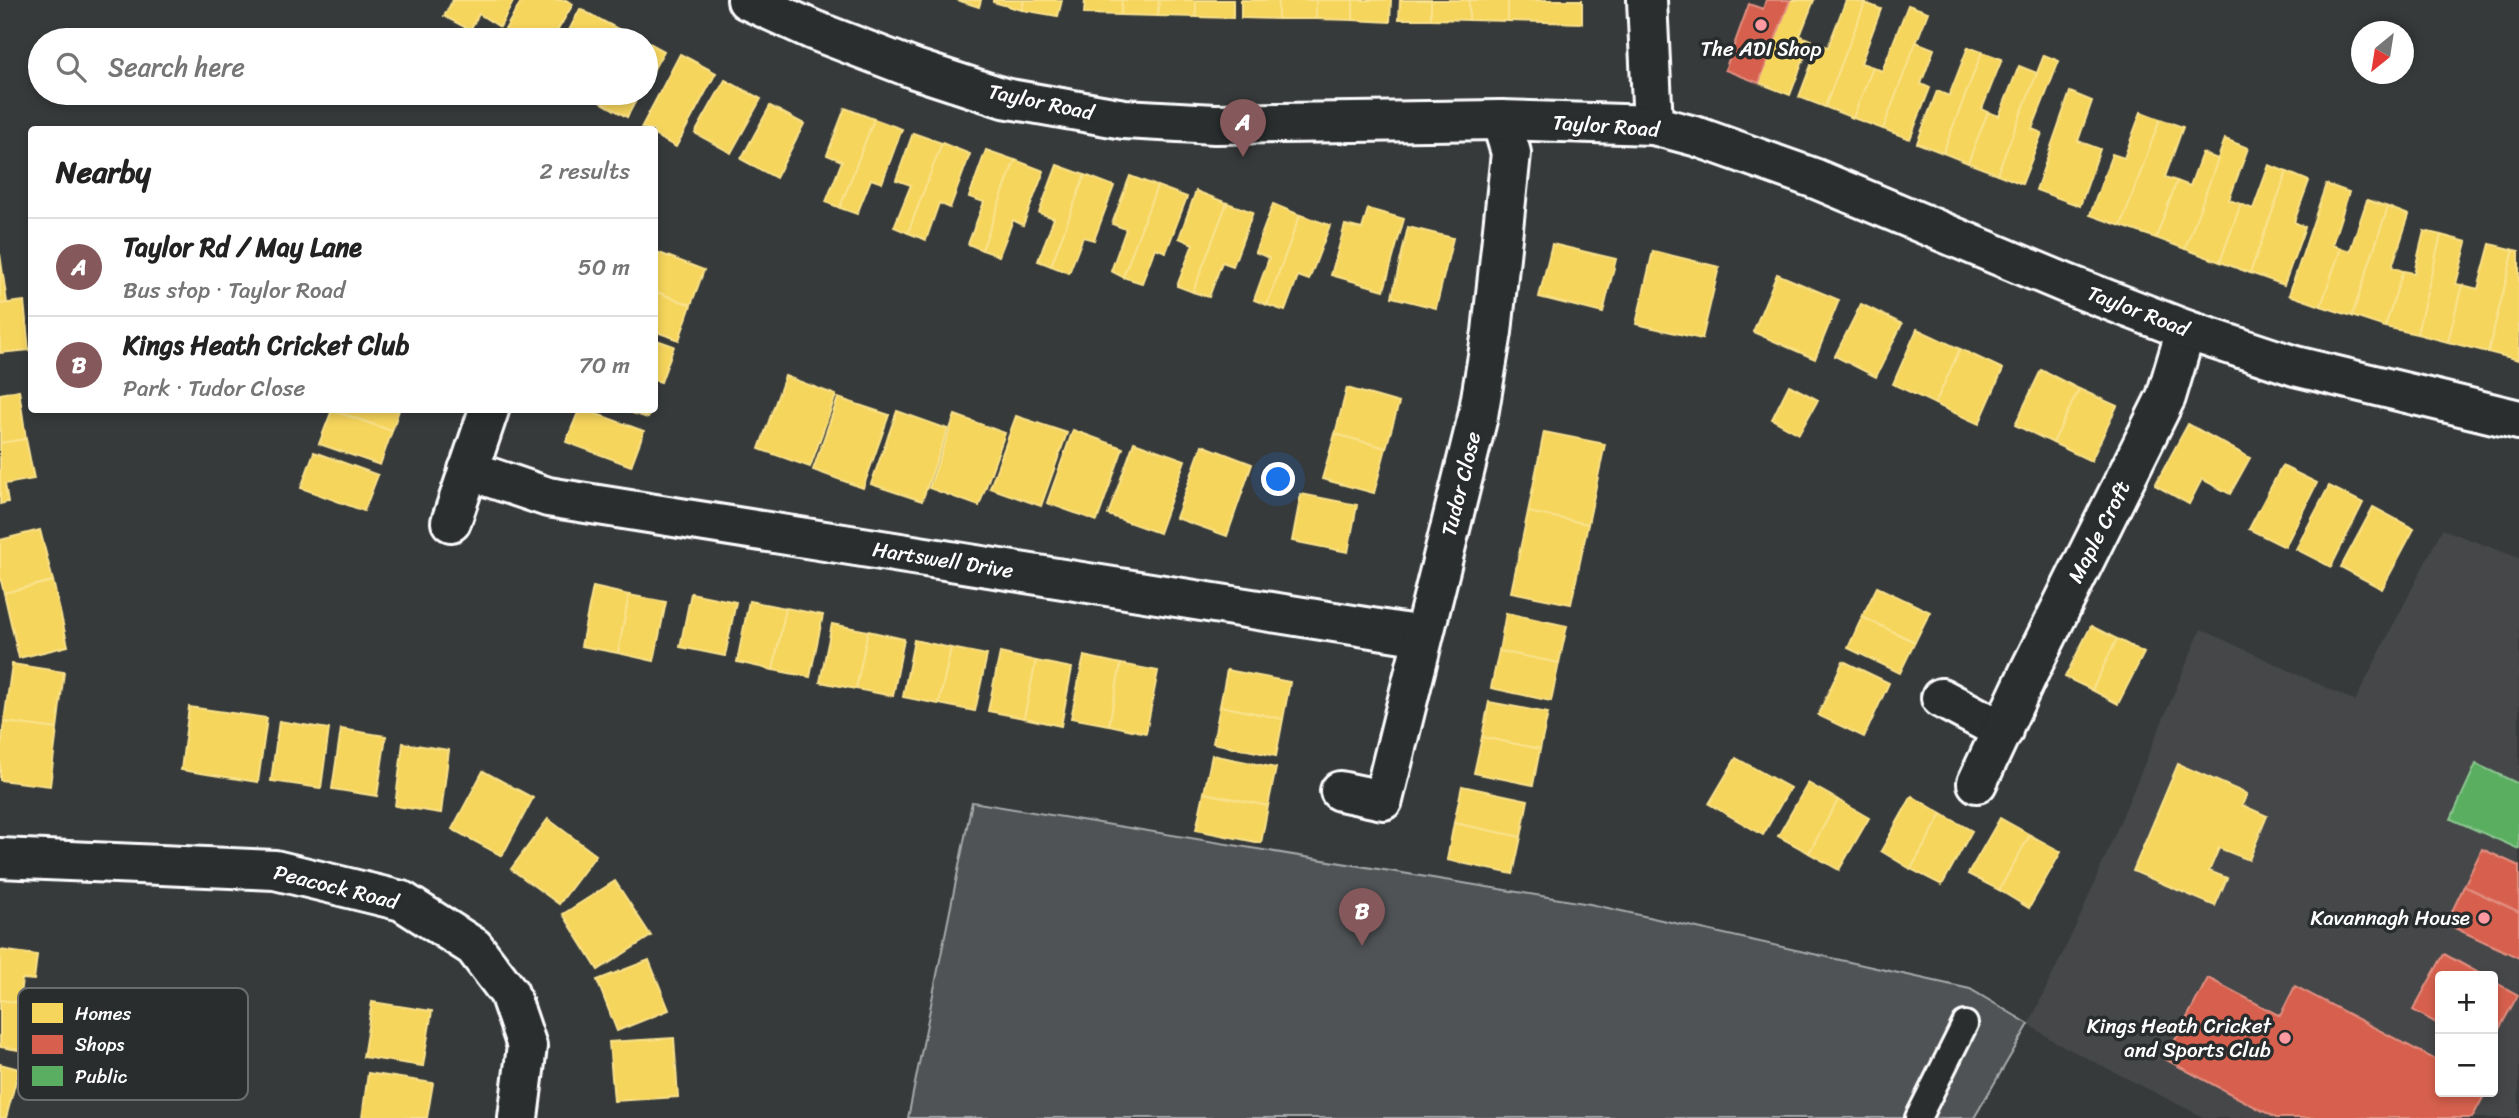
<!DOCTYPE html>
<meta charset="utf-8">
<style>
body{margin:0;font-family:Sriracha,sans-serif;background:#f2f2f2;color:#222}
.controls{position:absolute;right:21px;bottom:21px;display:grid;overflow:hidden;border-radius:7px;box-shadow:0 4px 10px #0003}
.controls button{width:63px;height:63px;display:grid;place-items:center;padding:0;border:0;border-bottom:2px solid #e0e0e0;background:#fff;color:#222;font:35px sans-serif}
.compass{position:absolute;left:2351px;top:21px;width:63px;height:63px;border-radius:50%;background:#fff;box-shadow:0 4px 10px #0003;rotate:210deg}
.you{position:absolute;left:1279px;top:480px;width:24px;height:24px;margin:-18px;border:5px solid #fff;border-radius:50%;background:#1a73e8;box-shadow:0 0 0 10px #1a73e833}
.badge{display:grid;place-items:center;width:46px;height:46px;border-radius:50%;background:#85585c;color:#fff;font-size:23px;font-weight:700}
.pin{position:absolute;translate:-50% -58px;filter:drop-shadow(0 2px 4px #0008)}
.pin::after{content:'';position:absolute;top:37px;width:24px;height:21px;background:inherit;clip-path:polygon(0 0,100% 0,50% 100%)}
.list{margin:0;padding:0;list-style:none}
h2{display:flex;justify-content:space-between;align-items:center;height:91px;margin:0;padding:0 28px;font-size:30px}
h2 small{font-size:23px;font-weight:400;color:#767676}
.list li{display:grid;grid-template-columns:46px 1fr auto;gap:21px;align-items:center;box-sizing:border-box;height:98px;padding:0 28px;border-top:2px solid #e0e0e0}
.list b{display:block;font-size:26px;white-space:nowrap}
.list p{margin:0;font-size:23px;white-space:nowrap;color:#767676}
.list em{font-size:23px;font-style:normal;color:#767676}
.icon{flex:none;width:38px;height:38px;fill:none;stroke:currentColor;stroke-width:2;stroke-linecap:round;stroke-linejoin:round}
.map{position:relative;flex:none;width:2519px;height:1118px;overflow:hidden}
.search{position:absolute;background:#fff;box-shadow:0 4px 10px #0003;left:28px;top:28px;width:630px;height:77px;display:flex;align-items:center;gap:18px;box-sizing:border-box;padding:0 24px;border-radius:38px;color:#767676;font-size:26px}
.panel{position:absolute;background:#fff;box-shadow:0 4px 10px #0003;left:28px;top:126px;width:630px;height:287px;border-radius:7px}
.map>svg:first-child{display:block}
.built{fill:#444748;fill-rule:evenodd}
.green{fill:#505354;stroke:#a8a9aa;stroke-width:2}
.homes{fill:#f6d55c;stroke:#f9e28d;stroke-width:2}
.shops{fill:#d6604d;stroke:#e29082;stroke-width:2}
.public{fill:#5aae61;stroke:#8cc690;stroke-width:2}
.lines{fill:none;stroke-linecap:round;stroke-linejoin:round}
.lane-casing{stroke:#fff;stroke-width:30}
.street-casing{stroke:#fff;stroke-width:44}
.secondary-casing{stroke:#fff;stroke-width:44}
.lane{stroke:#2a2d2e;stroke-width:24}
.street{stroke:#2a2d2e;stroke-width:38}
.secondary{stroke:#2a2d2e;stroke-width:38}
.poi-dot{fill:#ff9aa2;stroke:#2a2d2e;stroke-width:2.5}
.labels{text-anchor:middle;stroke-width:7;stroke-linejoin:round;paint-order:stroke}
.poi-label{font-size:21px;fill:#fff;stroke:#2a2d2e;text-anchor:end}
.street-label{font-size:21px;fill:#fff;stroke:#2a2d2e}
.key{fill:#2a2d2e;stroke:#6a6c6d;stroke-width:2}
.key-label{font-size:19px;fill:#fff}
</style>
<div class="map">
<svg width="2519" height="1118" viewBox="0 0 2519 1118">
<rect width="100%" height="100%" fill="#373a3b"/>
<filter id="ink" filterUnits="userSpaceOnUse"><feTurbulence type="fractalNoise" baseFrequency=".0143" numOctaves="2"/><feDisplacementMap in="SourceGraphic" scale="14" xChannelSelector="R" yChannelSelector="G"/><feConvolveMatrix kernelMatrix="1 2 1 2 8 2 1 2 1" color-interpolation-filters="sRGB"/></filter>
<g filter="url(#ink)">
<path class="built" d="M2442,529L2519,558V1118H2205L2053,1041L2029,1024L2080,917L2201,629L2355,701ZM2440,976H2493V1092H2440Z"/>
<polygon class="green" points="972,802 1590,904 1970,989 2029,1024 1974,1118 908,1118"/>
<g class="homes">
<polygon points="453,0 514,0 500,27 479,14 470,30 444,16"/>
<polygon points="522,0 566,0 573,4 552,40 499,40"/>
<polygon points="957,0 981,0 979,7"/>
<polygon points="993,0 1024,0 1022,10 993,2"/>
<polygon points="1024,0 1062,0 1058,16 1022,10"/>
<polygon points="1085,0 1122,0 1121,15 1084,14"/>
<polygon points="1122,0 1159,0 1158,16 1121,15"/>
<polygon points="1159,0 1196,0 1196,17 1158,16"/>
<polygon points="1196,0 1233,0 1233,18 1196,17"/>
<polygon points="1241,0 1278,0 1278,19 1241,18"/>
<rect x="1278" y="0" width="38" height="19"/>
<polygon points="1316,0 1353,0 1353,20 1316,19"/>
<polygon points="1353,0 1391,0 1390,22 1353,20"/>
<polygon points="1400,0 1431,0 1431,19 1399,19"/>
<polygon points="1431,0 1469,0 1469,20 1431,19"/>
<polygon points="1469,0 1508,0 1508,21 1469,20"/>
<polygon points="1508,0 1582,0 1582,23 1508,21"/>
<polygon points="1790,0 1814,0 1800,36 1811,40 1790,95 1759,83"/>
<polygon points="1846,0 1865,3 1825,107 1799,97 1819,44 1828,47"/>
<polygon points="1865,3 1881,9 1861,63 1873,67 1853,118 1825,107"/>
<polygon points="1908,5 1928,12 1883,129 1853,118 1873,67 1882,71"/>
<polygon points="580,9 618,29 612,40 564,40"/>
<polygon points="629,32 644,40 624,40"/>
<polygon points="646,41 664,51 646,83"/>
<polygon points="1916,42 1934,49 1921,84 1930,88 1910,139 1883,129"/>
<polygon points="1968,47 1982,52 1943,153 1917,143 1937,91 1949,96"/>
<polygon points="1982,52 2002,59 1982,109 1988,112 1968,163 1943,153"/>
<polygon points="680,54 716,73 676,147 654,135 654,130 641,128"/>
<polygon points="2044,55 2059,61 2032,129 2042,133 2022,184 1997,174"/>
<polygon points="2019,66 2037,73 1997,174 1968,163 1988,112 1999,116"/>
<polygon points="725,80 761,99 731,153 695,133"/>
<polygon points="2070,92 2092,101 2078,141 2100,149 2080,206 2036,190"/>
<polygon points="594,93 640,93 627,117 592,97"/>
<polygon points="770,106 804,124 776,178 741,159"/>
<polygon points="845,108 874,119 840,208 826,202 842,161 827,155"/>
<polygon points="2141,112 2160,119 2121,226 2090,215 2112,154 2124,158"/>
<polygon points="874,119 902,129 882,183 871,179 857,214 840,208"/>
<polygon points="2160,119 2183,127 2165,177 2177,181 2156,238 2121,226"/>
<polygon points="913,133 942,143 908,233 894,227 911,185 896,180"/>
<polygon points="2225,139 2248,148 2229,200 2241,204 2220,262 2185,249"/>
<polygon points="942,143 970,154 950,208 939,203 926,240 908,233"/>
<polygon points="986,150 1015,160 982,250 968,244 984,202 969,197"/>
<polygon points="2202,153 2218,159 2185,249 2156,238 2177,181 2190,186"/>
<polygon points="1015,160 1044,171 1023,225 1013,220 999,256 982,250"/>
<polygon points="1057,165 1085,175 1051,266 1038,261 1054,218 1039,213"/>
<polygon points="2269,165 2287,172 2250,273 2220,262 2241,204 2253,209"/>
<polygon points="2287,172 2309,181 2294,222 2305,227 2284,285 2250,273"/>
<polygon points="1085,175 1114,186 1094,240 1083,237 1069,273 1051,266"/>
<polygon points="1130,176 1157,186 1123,277 1111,271 1126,229 1112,224"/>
<polygon points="2326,184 2349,192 2332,245 2341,248 2321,306 2289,295"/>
<polygon points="1157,186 1187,197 1166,252 1155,248 1142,283 1123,277"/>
<polygon points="1196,191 1227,203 1193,292 1177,286 1193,244 1179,238"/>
<polygon points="2367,200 2388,207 2352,316 2321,306 2341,248 2350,251"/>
<polygon points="1227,203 1253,212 1233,266 1222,262 1209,297 1193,292"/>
<polygon points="1273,204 1300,215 1267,305 1254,300 1269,258 1255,252"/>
<polygon points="2388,207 2409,215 2392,267 2403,271 2385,327 2352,316"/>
<polygon points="1368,209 1404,219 1384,290 1331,275 1345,225 1362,229"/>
<polygon points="1300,215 1330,225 1309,280 1298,276 1285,311 1267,305"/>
<polygon points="1408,227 1453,238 1436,308 1392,297"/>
<polygon points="2424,231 2441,235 2417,334 2385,327 2403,271 2414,273"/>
<polygon points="2441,235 2467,242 2456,284 2462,285 2448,342 2417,334"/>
<polygon points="1552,244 1616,259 1603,313 1539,297"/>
<polygon points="2490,244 2514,250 2488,352 2448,342 2462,285 2478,289"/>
<polygon points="2514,250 2519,251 2519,360 2488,352"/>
<polygon points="654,251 704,270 691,305 654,291"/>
<polygon points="1653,251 1719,267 1702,339 1636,324"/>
<polygon points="0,254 7,303 0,304"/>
<polygon points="1777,274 1839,300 1815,359 1753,332"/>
<polygon points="654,291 691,305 679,340 654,331"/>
<polygon points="24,301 29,350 0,353 0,304"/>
<polygon points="1861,304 1902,324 1876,377 1835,356"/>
<polygon points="1917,329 1960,349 1935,404 1893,384"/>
<polygon points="654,339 674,346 661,382 654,380"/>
<polygon points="1960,349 2003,369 1979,424 1935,404"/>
<polygon points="2041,370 2079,389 2053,443 2015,425"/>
<polygon points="785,376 836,395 810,467 759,449"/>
<polygon points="1789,385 1818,400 1799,434 1772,419"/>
<polygon points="1347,388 1399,403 1386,448 1335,434"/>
<polygon points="2079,389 2117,406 2091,461 2053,443"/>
<polygon points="19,390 26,439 0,443 0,394"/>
<polygon points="838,398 889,415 863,488 813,470"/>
<polygon points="332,410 392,431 380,465 319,444"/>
<polygon points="332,410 399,410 392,431"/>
<polygon points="579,410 586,410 644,431 631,466 566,442"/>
<polygon points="623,410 651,410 648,418"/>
<polygon points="897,411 948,429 922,501 871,484"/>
<polygon points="955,415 1005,433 979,506 929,488"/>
<polygon points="1016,416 1067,433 1041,506 990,488"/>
<polygon points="2188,424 2250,458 2230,494 2202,479 2189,504 2155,485"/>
<polygon points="1073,430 1123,448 1097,521 1047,503"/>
<polygon points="1544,432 1605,444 1588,524 1528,512"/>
<polygon points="1335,434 1386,448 1374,493 1322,479"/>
<polygon points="26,439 34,479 5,484 8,502 0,504 0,443"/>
<polygon points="1134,442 1185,460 1159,533 1108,515"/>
<polygon points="1202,445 1252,464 1227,536 1176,518"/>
<polygon points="314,452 378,475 364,511 301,488"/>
<polygon points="2282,466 2317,483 2285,547 2249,529"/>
<polygon points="2329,486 2363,503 2331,567 2296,549"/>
<polygon points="1301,494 1357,505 1348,552 1292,541"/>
<polygon points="2373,507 2414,529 2382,589 2341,567"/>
<polygon points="1528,512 1588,524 1571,604 1511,592"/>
<polygon points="40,530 53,581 4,593 0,576 0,540"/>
<polygon points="53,581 68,646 19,658 4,593"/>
<polygon points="593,587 629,595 618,653 581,646"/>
<polygon points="1877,587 1930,612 1915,642 1862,617"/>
<polygon points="691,593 736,602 725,656 680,647"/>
<polygon points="629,595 666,602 654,661 618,653"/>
<polygon points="749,601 786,608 773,670 737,662"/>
<polygon points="786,608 823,615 810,677 773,670"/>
<polygon points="1506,613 1567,626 1559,663 1499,651"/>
<polygon points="1862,617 1915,642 1900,673 1848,648"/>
<polygon points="832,624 868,631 856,689 820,682"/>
<polygon points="2091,626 2117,639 2092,690 2065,677"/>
<polygon points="868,631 904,639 893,696 856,689"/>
<polygon points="2117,639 2144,653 2118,704 2092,690"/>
<polygon points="914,640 951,648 939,704 903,697"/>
<polygon points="951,648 987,655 975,711 939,704"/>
<polygon points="1499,651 1559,663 1551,701 1491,688"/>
<polygon points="1000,653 1036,661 1024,718 988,711"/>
<polygon points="1084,656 1121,664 1109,725 1071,718"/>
<polygon points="1036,661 1072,668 1061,726 1024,718"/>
<polygon points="1843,661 1889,683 1864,737 1818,715"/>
<polygon points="12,664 64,672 57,729 4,722"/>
<polygon points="1121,664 1158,671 1146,733 1109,725"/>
<polygon points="1227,670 1290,682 1283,719 1220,706"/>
<polygon points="1489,702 1548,713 1540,749 1482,737"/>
<polygon points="1220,706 1283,719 1276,756 1213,743"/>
<polygon points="189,707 267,718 258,782 181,770"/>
<polygon points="279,721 329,729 321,788 271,781"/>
<polygon points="4,722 57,729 50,786 0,780 0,755"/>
<polygon points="341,729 386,736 377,796 332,789"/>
<polygon points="1482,737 1540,749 1533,785 1474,773"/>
<polygon points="403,743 449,750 441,813 395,806"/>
<polygon points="1212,755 1276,768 1268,806 1204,793"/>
<polygon points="1736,758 1790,788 1763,835 1709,804"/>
<polygon points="2178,764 2247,794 2242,805 2267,816 2249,860 2219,848 2209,871 2227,878 2215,906 2133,871"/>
<polygon points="483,771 533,798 502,856 452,829"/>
<polygon points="1808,783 1838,800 1809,853 1778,836"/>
<polygon points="1462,786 1528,800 1521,837 1454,823"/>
<polygon points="1204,793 1268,806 1261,843 1196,830"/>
<polygon points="1912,796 1942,814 1911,869 1881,851"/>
<polygon points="1838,800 1869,818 1839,870 1809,853"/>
<polygon points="1942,814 1972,831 1942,885 1911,869"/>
<polygon points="2000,818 2030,835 1999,890 1968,874"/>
<polygon points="548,819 596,855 559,904 511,869"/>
<polygon points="1454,823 1521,837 1513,874 1447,860"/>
<polygon points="2030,835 2061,852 2029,908 1999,890"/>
<polygon points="615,881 651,936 598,970 563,914"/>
<polygon points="0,950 37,955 34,980 22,979 19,1003 0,1000"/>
<polygon points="649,960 669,1010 617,1031 597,980"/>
<polygon points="0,1000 19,1003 18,1017 30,1018 25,1051 0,1047"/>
<polygon points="372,1002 432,1011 423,1066 363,1057"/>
<polygon points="674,1038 678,1097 614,1101 609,1042"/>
<polygon points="0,1064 19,1069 6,1118 0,1118"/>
<polygon points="368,1073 433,1083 427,1118 362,1118"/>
</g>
<g class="shops">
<polygon points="1766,0 1790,0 1759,83 1725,70 1749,4 1763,9"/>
<polygon points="2482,849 2519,866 2519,912 2464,886"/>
<polygon points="2464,886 2519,912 2519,958 2446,924"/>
<polygon points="2444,954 2484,976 2440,976 2440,1025 2413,1010"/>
<polygon points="2208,978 2280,1016 2295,986 2440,1062 2440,1092 2486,1092 2472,1118 2276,1118 2165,1059"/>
<polygon points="2493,981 2518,995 2493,1040"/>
</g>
<polygon class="public" points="2476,764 2519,784 2519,849 2451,819"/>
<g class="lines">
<g class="lane-casing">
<polyline id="lane" points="1918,1118 1965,1024"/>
</g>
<g class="street-casing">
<g id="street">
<polyline points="1647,0 1653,125"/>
<polyline points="468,470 548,497 1422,636"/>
<polyline points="451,522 489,410"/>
<polyline points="1941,698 2003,731"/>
<polyline points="1977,783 2030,670 2166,397 2186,330"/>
<polyline points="1340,791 1383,800 1478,416 1492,332 1511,153 1501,120"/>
<polyline points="0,858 275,870 402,901 474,947 509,993 527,1046 518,1118"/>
</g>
</g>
<g class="secondary-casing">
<polyline id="secondary" points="747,0 813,30 915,69 1004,98 1124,119 1215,124 1501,120 1653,125 1698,137 1816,179 2067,284 2186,330 2295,366 2519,420"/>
</g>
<use href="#lane" class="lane"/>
<use href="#street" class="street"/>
<use href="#secondary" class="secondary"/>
</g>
</g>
<g class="poi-dot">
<circle cx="1761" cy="25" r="7"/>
<circle cx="2484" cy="918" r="7"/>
<circle cx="2285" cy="1038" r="7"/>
</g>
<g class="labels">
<g class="poi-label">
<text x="1761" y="56" text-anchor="middle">The ADI Shop</text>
<text x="2470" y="925">Kavannagh House</text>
<text x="2271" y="1033">Kings Heath Cricket<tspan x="2271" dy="24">and Sports Club</tspan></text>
</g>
<g class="street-label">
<text transform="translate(1041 102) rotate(12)" y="7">Taylor Road</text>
<text transform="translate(1606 126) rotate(4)" y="7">Taylor Road</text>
<text transform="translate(2138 311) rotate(21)" y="7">Taylor Road</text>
<text transform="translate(1461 484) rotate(-76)" y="7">Tudor Close</text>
<text transform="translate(2099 532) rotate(-63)" y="7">Maple Croft</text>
<text transform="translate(943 560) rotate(9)" y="7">Hartswell Drive</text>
<text transform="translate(336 887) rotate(14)" y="7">Peacock Road</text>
</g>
</g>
<rect x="18" y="988" width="230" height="112" rx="10" class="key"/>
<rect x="32" y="1003" width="31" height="20" fill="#f6d55c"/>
<rect x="32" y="1035" width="31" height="19" fill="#d6604d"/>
<rect x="32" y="1066" width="31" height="20" fill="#5aae61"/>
<g class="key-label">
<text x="75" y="1020">Homes</text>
<text x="75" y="1051">Shops</text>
<text x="75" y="1083">Public</text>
</g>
</svg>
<div class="controls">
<button>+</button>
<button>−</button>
</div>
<svg class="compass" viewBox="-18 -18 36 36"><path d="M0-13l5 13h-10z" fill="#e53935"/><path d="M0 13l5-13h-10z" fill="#767676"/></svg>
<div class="you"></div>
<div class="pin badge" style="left:1243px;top:157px">A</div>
<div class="pin badge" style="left:1362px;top:946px">B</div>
<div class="search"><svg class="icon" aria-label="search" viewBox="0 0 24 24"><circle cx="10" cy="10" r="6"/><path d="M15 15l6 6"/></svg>Search here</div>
<section class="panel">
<h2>Nearby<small>2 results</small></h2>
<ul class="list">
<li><span class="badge">A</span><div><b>Taylor Rd / May Lane</b><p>Bus stop · Taylor Road</p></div><em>50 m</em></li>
<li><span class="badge">B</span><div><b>Kings Heath Cricket Club</b><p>Park · Tudor Close</p></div><em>70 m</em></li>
</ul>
</section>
</div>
